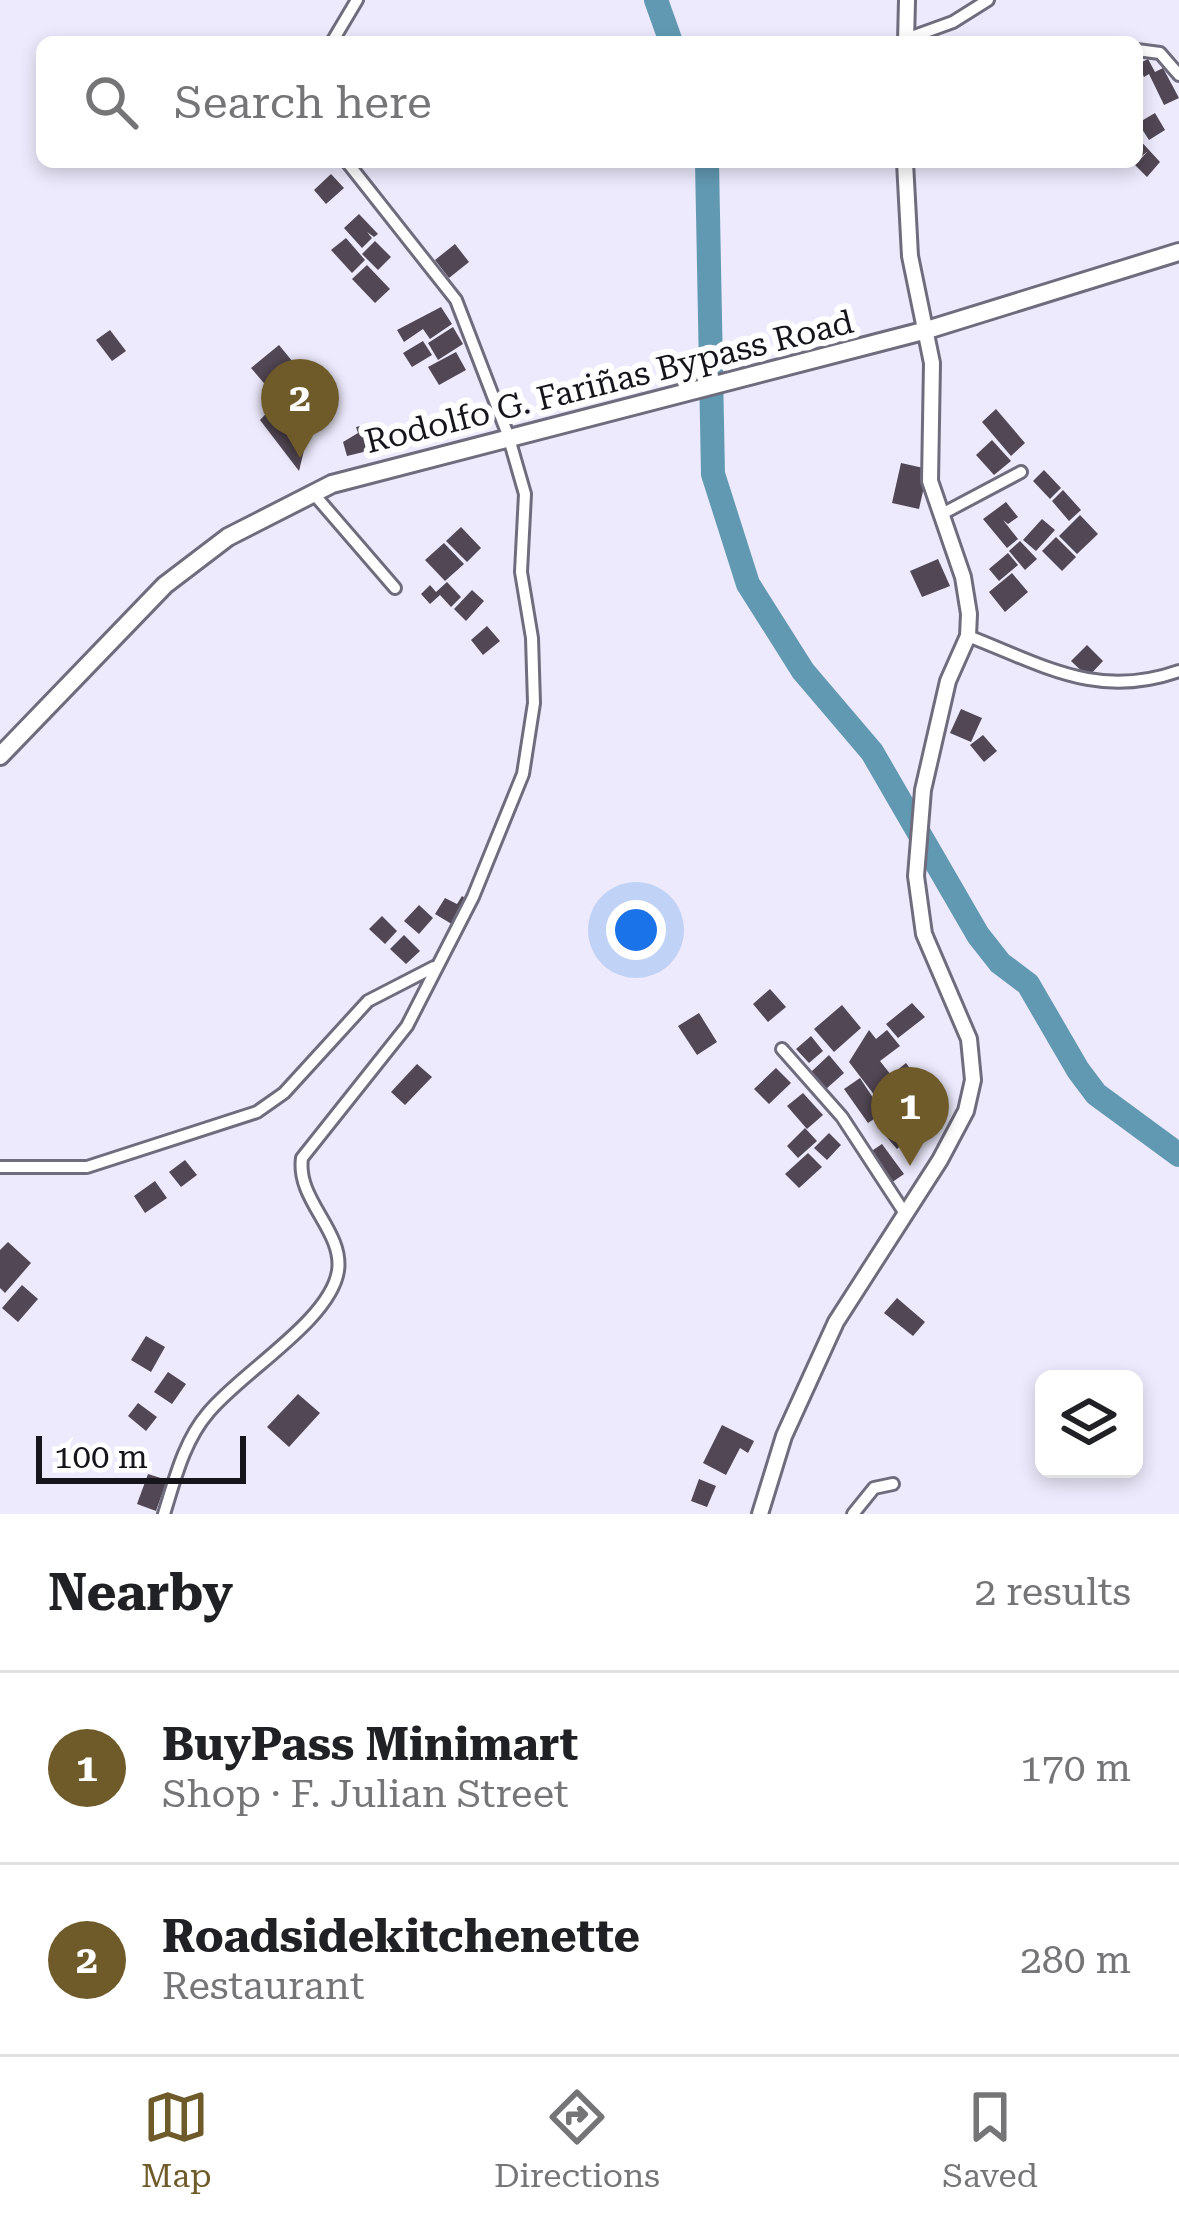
<!DOCTYPE html>
<meta charset="utf-8">
<style>
body{margin:0;font-family:"Roboto Serif",serif;background:#f6f6f6;color:#202124}
.controls{position:absolute;right:36px;bottom:36px;display:grid;overflow:hidden;border-radius:18px;box-shadow:0 6px 18px #0003}
.controls button{width:108px;height:108px;display:grid;place-items:center;padding:0;border:0;border-bottom:3px solid #e0e0e0;background:#fff;color:#202124;font:60px sans-serif}
.scale{position:absolute;left:36px;bottom:30px;width:210px;box-sizing:border-box;padding-left:12px;border:6px solid #16151b;border-top:0;font-size:33px;line-height:42px;white-space:nowrap;color:#16151b;-webkit-text-stroke:9px #fff;paint-order:stroke}
.you{position:absolute;left:636px;top:930px;width:42px;height:42px;margin:-30px;border:9px solid #fff;border-radius:50%;background:#1a73e8;box-shadow:0 0 0 18px #1a73e833}
.badge{display:grid;place-items:center;width:78px;height:78px;border-radius:50%;background:#6f5b2a;color:#fff;font-size:39px;font-weight:700}
.pin{position:absolute;translate:-50% -99px;filter:drop-shadow(0 3px 6px #0008)}
.pin::after{content:'';position:absolute;top:63px;width:42px;height:36px;background:inherit;clip-path:polygon(0 0,100% 0,50% 100%)}
.list{margin:0;padding:0;list-style:none}
h2{display:flex;justify-content:space-between;align-items:center;height:156px;margin:0;padding:0 48px;font-size:51px}
h2 small{font-size:39px;font-weight:400;color:#757577}
.list li{display:grid;grid-template-columns:78px 1fr auto;gap:36px;align-items:center;box-sizing:border-box;height:192px;padding:0 48px;border-top:3px solid #e0e0e0}
.list b{display:block;font-size:45px;white-space:nowrap}
.list p{margin:0;font-size:39px;white-space:nowrap;color:#757577}
.list em{font-size:39px;font-style:normal;color:#757577}
.icon{flex:none;width:66px;height:66px;fill:none;stroke:currentColor;stroke-width:2;stroke-linecap:round;stroke-linejoin:round}
.map{position:relative;flex:none;width:1179px;height:1514px;overflow:hidden}
.search{position:absolute;background:#fff;box-shadow:0 6px 18px #0003;left:36px;right:36px;top:36px;height:132px;display:flex;align-items:center;gap:30px;box-sizing:border-box;padding:0 42px;border-radius:18px;color:#757577;font-size:45px}
.sheet{height:540px;background:#fff}
nav{display:flex;justify-content:space-around;align-items:center;box-sizing:border-box;height:168px;border-top:3px solid #e0e0e0;background:#fff;font-size:33px;color:#757577}
nav a{display:grid;justify-items:center;gap:6px}
nav .on{color:#6f5b2a}
.map>svg:first-child{display:block}
.lines{fill:none;stroke-linecap:round;stroke-linejoin:round}
.river{stroke:#6299b2;stroke-width:24}
.building{fill:#524754}
.minor-casing{stroke:#6f6d7d;stroke-width:16}
.tertiary-casing{stroke:#6f6d7d;stroke-width:20}
.primary-casing{stroke:#6f6d7d;stroke-width:22}
.minor{stroke:#fff;stroke-width:10}
.tertiary{stroke:#fff;stroke-width:14}
.primary{stroke:#fff;stroke-width:16}
.labels{text-anchor:middle;stroke-width:12;stroke-linejoin:round;paint-order:stroke}
.street-label{font-size:33px;fill:#16151b;stroke:#fff}
</style>
<div class="map">
<svg width="1179" height="1514" viewBox="0 0 1179 1514">
<rect width="100%" height="100%" fill="#eceafc"/>
<g class="lines">
<g class="river">
<polyline points="656,0 671,42"/>
<polyline points="707,162 713,474 748,584 803,671 872,752 978,935 1000,963 1028,984 1078,1070 1096,1094 1179,1155"/>
</g>
</g>
<g class="building">
<polygon points="1148,59 1155,72 1163,68 1179,98 1164,105 1149,74 1144,77 1138,64"/>
<polygon points="1155,113 1165,130 1149,140 1138,123"/>
<polygon points="1137,137 1160,162 1147,177 1135,165 1148,151 1137,160"/>
<polygon points="331,174 344,188 326,204 314,190"/>
<polygon points="359,214 378,234 374,237 367,232 372,238 362,248 344,228"/>
<polygon points="346,238 365,260 352,273 331,250"/>
<polygon points="375,241 391,257 378,270 362,254"/>
<polygon points="455,244 469,262 449,278 435,260"/>
<polygon points="367,265 390,289 375,303 352,279"/>
<polygon points="441,307 452,324 430,339 423,329 404,342 397,330"/>
<polygon points="453,327 463,344 438,360 428,343"/>
<polygon points="110,330 126,351 112,361 96,340"/>
<polygon points="423,341 432,355 412,367 403,353"/>
<polygon points="279,345 297,367 269,389 251,368"/>
<polygon points="456,352 466,370 439,385 428,367"/>
<polygon points="279,400 308,434 299,471 260,420"/>
<polygon points="996,409 1025,443 1011,456 982,422"/>
<polygon points="373,423 380,448 347,456 343,442 358,433 356,427"/>
<polygon points="992,440 1011,461 994,475 976,455"/>
<polygon points="901,463 928,469 919,509 892,503"/>
<polygon points="1044,470 1061,488 1050,499 1033,481"/>
<polygon points="1063,490 1081,510 1069,521 1052,501"/>
<polygon points="1006,502 1018,517 1008,524 1003,520 1018,539 1007,548 983,519"/>
<polygon points="1080,515 1098,534 1077,554 1059,536"/>
<polygon points="1042,519 1055,530 1036,551 1023,540"/>
<polygon points="461,527 481,548 467,562 446,541"/>
<polygon points="1056,537 1076,557 1062,571 1042,551"/>
<polygon points="1020,541 1037,559 1025,570 1009,551"/>
<polygon points="444,543 464,564 445,581 425,560"/>
<polygon points="1008,553 1018,565 999,581 989,569"/>
<polygon points="938,559 950,586 922,597 910,571"/>
<polygon points="1012,573 1028,592 1005,612 989,592"/>
<polygon points="447,582 461,597 451,607 440,595 430,604 421,594 430,585 436,592"/>
<polygon points="472,590 484,601 466,621 454,609"/>
<polygon points="487,626 500,641 483,655 471,640"/>
<polygon points="1087,645 1103,661 1088,677 1071,661"/>
<polygon points="961,709 982,718 971,742 950,733"/>
<polygon points="983,735 997,751 984,762 970,745"/>
<polygon points="462,896 469,901 455,926 435,914 445,898 457,904"/>
<polygon points="419,905 433,918 419,934 404,921"/>
<polygon points="382,916 397,931 385,944 369,929"/>
<polygon points="404,935 420,951 406,964 390,949"/>
<polygon points="770,989 786,1007 768,1022 753,1004"/>
<polygon points="912,1003 925,1017 898,1038 886,1024"/>
<polygon points="842,1005 861,1028 834,1052 814,1029"/>
<polygon points="699,1013 717,1042 697,1055 678,1026"/>
<polygon points="869,1030 876,1039 887,1030 900,1046 880,1061 891,1075 906,1063 920,1082 885,1109 849,1062"/>
<polygon points="811,1036 823,1051 809,1063 796,1049"/>
<polygon points="829,1055 844,1073 826,1089 811,1072"/>
<polygon points="417,1064 432,1077 405,1105 391,1092"/>
<polygon points="776,1068 791,1083 769,1104 754,1089"/>
<polygon points="860,1078 883,1113 868,1123 844,1089"/>
<polygon points="803,1093 823,1115 807,1129 787,1106"/>
<polygon points="910,1100 929,1123 923,1129 930,1137 922,1144 914,1135 897,1149 878,1127"/>
<polygon points="805,1128 817,1141 798,1158 787,1146"/>
<polygon points="829,1133 841,1145 827,1160 814,1148"/>
<polygon points="882,1144 904,1174 891,1183 870,1152"/>
<polygon points="808,1153 822,1167 799,1188 785,1174"/>
<polygon points="185,1160 197,1175 181,1187 169,1172"/>
<polygon points="155,1181 167,1198 145,1213 134,1196"/>
<polygon points="8,1242 31,1263 5,1293 0,1288 0,1250"/>
<polygon points="22,1285 38,1299 18,1322 2,1308"/>
<polygon points="897,1298 925,1322 913,1336 884,1313"/>
<polygon points="146,1336 165,1347 151,1372 131,1360"/>
<polygon points="168,1372 186,1384 172,1404 154,1392"/>
<polygon points="298,1394 320,1413 289,1447 267,1427"/>
<polygon points="138,1403 157,1417 146,1431 128,1416"/>
<polygon points="722,1425 754,1441 748,1453 740,1448 726,1475 703,1463"/>
<polygon points="148,1474 167,1480 156,1511 137,1504"/>
<polygon points="699,1479 716,1486 707,1507 691,1501"/>
</g>
<g class="lines">
<g class="minor-casing">
<g id="minor">
<polyline points="906,39 953,22 988,0"/>
<polyline points="332,42 357,0"/>
<polyline points="1137,50 1160,53 1179,75"/>
<polyline points="313,493 395,588"/>
<polyline points="940,515 1021,472"/>
<path d="M968,636C1043,665 1097,700 1179,671"/>
<polyline points="782,1049 842,1117 904,1212"/>
<polyline points="0,1167 87,1167 257,1112 284,1093 368,1001 434,967"/>
<path d="M164,1514C175,1479 184,1441 208,1413C240,1373 330,1321 338,1271C344,1231 296,1200 302,1158L407,1026L473,897L523,774L534,703L532,638L521,572L525,494L508,435L456,300L347,162"/>
<polyline points="853,1514 874,1488 893,1484"/>
</g>
</g>
<g class="tertiary-casing">
<g id="tertiary">
<polyline points="906,42 907,0"/>
<polyline points="760,1514 784,1436 836,1322 940,1160 966,1111 973,1080 969,1039 924,934 916,876 923,790 948,681 968,636 969,614 963,577 930,481 932,363 910,256 905,162"/>
</g>
</g>
<g class="primary-casing">
<polyline id="primary" points="0,756 165,585 228,537 332,484 927,330 1179,252"/>
</g>
<use href="#minor" class="minor"/>
<use href="#tertiary" class="tertiary"/>
<use href="#primary" class="primary"/>
</g>
<g class="labels">
<g class="street-label">
<text transform="translate(609 381) rotate(-14)" y="12">Rodolfo G. Fariñas Bypass Road</text>
</g>
</g>
</svg>
<div class="controls">
<button><svg class="icon" aria-label="layers" viewBox="0 0 24 24"><path d="M12 4l9 5-9 5-9-5zM3 14l9 5 9-5"/></svg></button>
</div>
<div class="scale">100 m</div>
<div class="you"></div>
<div class="pin badge" style="left:910px;top:1166px">1</div>
<div class="pin badge" style="left:300px;top:458px">2</div>
<div class="search"><svg class="icon" aria-label="search" viewBox="0 0 24 24"><circle cx="10" cy="10" r="6"/><path d="M15 15l6 6"/></svg>Search here</div>
</div>
<section class="sheet">
<h2>Nearby<small>2 results</small></h2>
<ul class="list">
<li><span class="badge">1</span><div><b>BuyPass Minimart</b><p>Shop · F. Julian Street</p></div><em>170 m</em></li>
<li><span class="badge">2</span><div><b>Roadsidekitchenette</b><p>Restaurant</p></div><em>280 m</em></li>
</ul>
</section>
<nav>
<a class="on"><svg class="icon" aria-label="map" viewBox="0 0 24 24"><path d="M3 6l6-2 6 2 6-2v14l-6 2-6-2-6 2zM9 4v14M15 6v14"/></svg>Map</a>
<a><svg class="icon" aria-label="directions" viewBox="0 0 24 24"><path d="M12 3l9 9-9 9-9-9zM9 14v-3h6M13 9l2 2-2 2"/></svg>Directions</a>
<a><svg class="icon" aria-label="saved" viewBox="0 0 24 24"><path d="M7 4h10v16l-5-4-5 4z"/></svg>Saved</a>
</nav>
